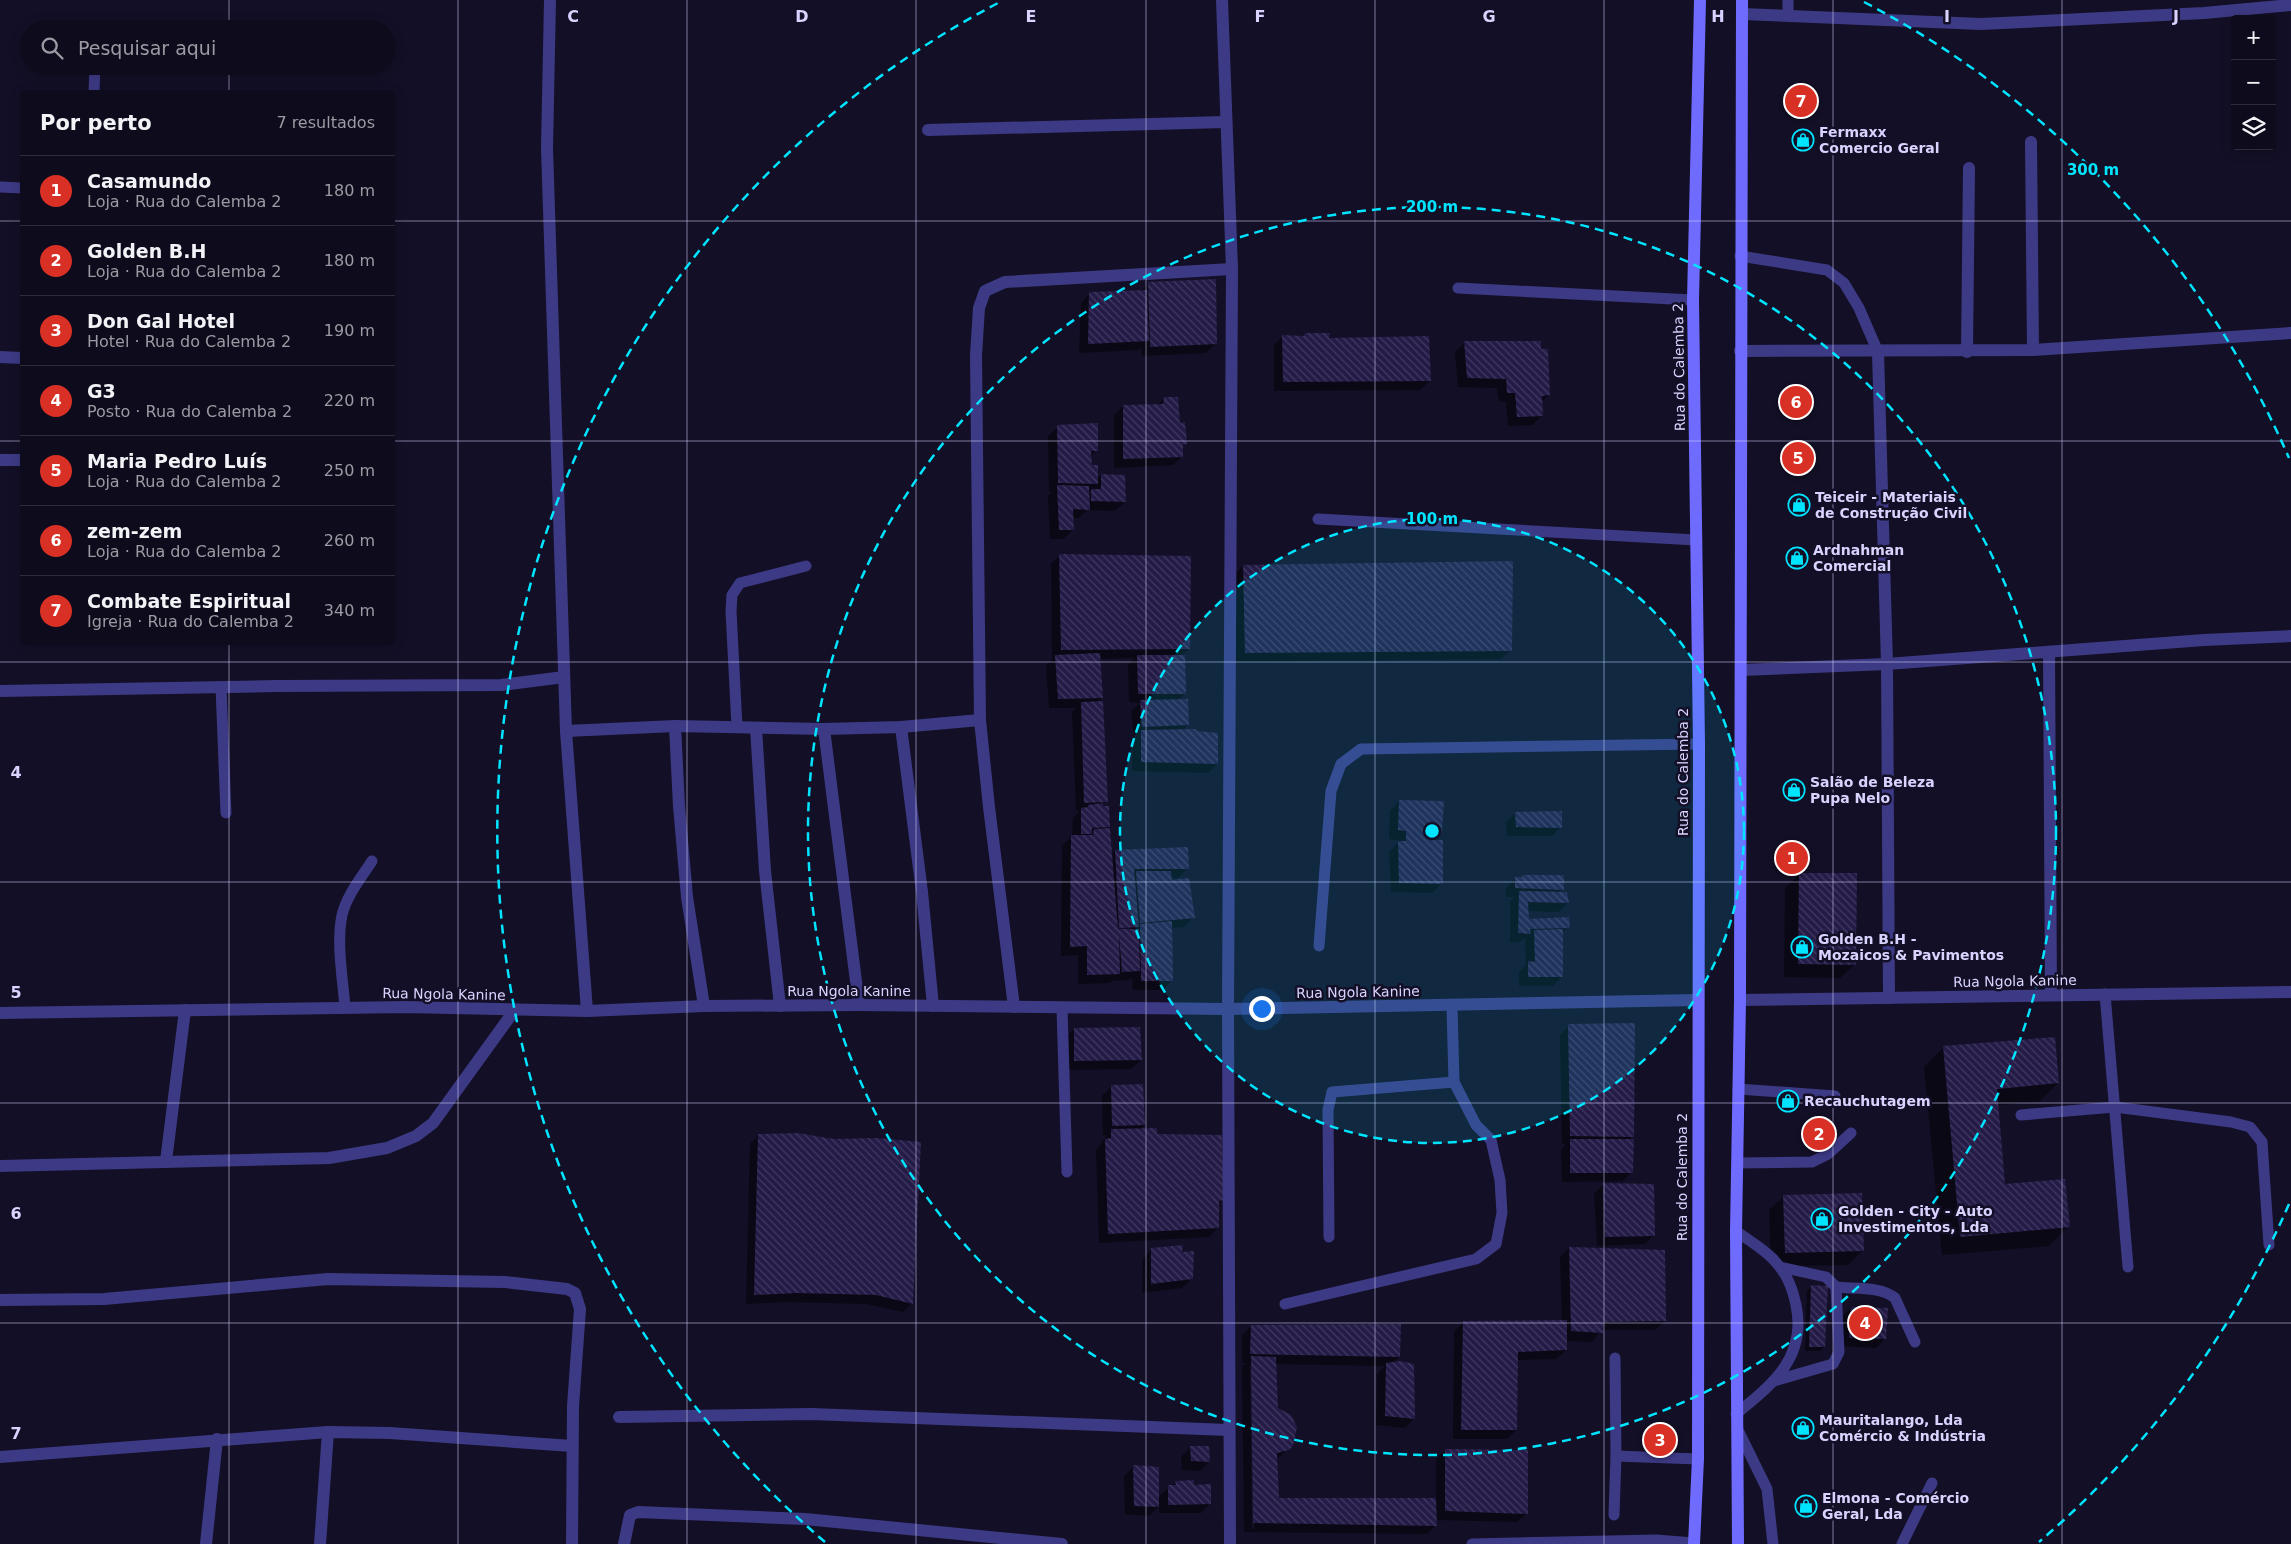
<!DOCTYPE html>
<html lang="pt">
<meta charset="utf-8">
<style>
body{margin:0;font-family:"DejaVu Sans",sans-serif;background:#171425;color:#f1f3f6}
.controls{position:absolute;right:15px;top:15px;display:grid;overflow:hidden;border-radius:5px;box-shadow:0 2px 12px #0003}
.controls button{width:45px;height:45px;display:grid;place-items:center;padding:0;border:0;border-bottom:1px solid #2e2b3b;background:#0e0b1c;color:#f1f3f6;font:25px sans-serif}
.you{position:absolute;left:1261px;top:1008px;width:18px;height:18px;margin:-12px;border:4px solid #fff;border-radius:50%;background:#1a73e8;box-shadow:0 0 0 8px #1a73e833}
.badge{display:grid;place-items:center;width:32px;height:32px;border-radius:50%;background:#d93025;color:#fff;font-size:16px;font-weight:700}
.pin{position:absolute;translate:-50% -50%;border:2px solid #fff;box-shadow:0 1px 5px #0006}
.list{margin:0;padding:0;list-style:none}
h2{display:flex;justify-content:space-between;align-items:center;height:65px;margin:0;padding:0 20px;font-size:21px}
h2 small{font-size:16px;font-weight:400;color:#9b9ba3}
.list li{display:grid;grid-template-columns:32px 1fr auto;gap:15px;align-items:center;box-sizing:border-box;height:70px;padding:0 20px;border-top:1px solid #2e2b3b}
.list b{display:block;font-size:19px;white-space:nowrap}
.list p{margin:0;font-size:16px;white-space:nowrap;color:#9b9ba3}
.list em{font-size:16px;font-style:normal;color:#9b9ba3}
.icon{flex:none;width:28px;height:28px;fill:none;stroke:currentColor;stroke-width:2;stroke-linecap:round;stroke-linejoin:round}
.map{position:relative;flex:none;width:2291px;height:1544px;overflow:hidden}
.search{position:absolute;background:#0e0b1c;box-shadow:0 2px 12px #0003;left:20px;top:20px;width:375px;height:55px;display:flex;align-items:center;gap:12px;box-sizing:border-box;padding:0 18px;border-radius:28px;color:#9b9ba3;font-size:19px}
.panel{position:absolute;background:#0e0b1c;box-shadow:0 2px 12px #0003;left:20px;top:90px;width:375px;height:555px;border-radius:5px}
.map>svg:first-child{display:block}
.shadow{fill:#0007;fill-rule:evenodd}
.building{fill:url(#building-back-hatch)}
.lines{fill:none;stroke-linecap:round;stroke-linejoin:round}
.service{stroke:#3d3a85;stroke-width:11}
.minor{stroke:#3d3a85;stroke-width:12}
.secondary{stroke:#6f6bff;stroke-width:12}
.grid{fill:none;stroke:#d9d4ff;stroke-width:1;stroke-opacity:0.55}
.ring{fill:none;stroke:#00e5ff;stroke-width:2.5;stroke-dasharray:9 6}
.labels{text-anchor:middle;stroke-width:5;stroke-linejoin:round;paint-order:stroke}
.poi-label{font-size:14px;font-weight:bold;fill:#d9d4ff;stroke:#130f26;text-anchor:start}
.street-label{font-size:14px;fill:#d9d4ff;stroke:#130f26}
.grid-label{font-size:16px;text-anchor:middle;font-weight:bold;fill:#d9d4ff;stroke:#130f26;stroke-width:5;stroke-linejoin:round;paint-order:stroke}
.centre{fill:#00e5ff;stroke:#130f26;stroke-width:2.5}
.ring-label{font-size:15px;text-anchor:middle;font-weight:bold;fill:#00e5ff;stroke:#130f26;stroke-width:5;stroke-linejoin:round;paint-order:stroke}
</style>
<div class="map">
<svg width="2291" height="1544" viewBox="0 0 2291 1544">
<defs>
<pattern id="building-back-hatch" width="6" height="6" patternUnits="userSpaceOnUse" patternTransform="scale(1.25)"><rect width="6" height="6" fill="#241b47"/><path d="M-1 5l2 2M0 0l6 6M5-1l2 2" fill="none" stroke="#433b63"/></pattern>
</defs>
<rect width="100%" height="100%" fill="#130f26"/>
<g class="shadow">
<polygon points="1149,283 1215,344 1206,353 1142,356 1141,347 1138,350 1079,353 1081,303 1090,293 1140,292"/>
<polygon points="1305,334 1327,340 1429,381 1420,390 1274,391 1274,345 1283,336 1303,337"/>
<polygon points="1465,343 1549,395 1541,402 1542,415 1533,425 1508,426 1506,402 1499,401 1497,388 1458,387 1455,352"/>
<polygon points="1164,398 1179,424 1185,443 1182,447 1182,456 1173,465 1114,468 1114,415 1123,406 1157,405"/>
<polygon points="1058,427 1097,450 1090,457 1091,467 1097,479 1101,475 1125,502 1115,511 1087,510 1079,518 1072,518 1073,530 1063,539 1050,539 1048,496 1052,492 1049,492 1048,436"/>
<path d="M1060,555L1189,649L1181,656L1185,694L1179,700L1188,725L1182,730L1217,764L1208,773L1132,771V741L1137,735H1134L1131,711L1140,703L1129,702L1128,665L1134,658L1099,659L1102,698L1097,703L1107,801L1100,807L1109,826L1106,830L1111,856L1115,851L1187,869L1178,878H1171L1193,917L1184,927L1171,928L1172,980L1163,990H1133L1132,977L1129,980L1112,981L1110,983L1078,984V955L1061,956L1062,846L1072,836L1073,818L1080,811H1076L1072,712L1077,708H1049L1046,666L1052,659L1051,564ZM1113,927H1130V929L1113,930Z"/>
<polygon points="1243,566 1511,650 1501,659 1236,662 1234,575"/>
<polygon points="1399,801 1441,832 1431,842 1442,883 1432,893 1391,892 1389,852 1397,844 1398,840 1389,839 1390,811"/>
<polygon points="1516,813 1561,827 1552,836 1507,836 1506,822"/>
<polygon points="1800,874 1855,964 1840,978 1784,977 1785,888"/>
<polygon points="1516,878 1562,890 1559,893 1568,903 1558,912 1527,911 1528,920 1568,927 1562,934 1562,977 1553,986 1519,986 1519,972 1526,965 1525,938 1520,942 1510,942 1510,902 1514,897 1506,897 1506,888"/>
<polygon points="1569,1026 1633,1136 1629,1140 1632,1172 1623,1181 1562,1182 1561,1150 1566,1144 1562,1144 1560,1035"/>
<polygon points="1074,1029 1141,1060 1131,1069 1066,1070 1065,1038"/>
<polygon points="1943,1048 2058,1083 2039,1102 1997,1105 2004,1186 2068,1227 2049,1246 1942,1255 1924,1067"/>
<polygon points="1111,1087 1144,1125 1139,1130 1156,1135 1223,1199 1218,1205 1218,1228 1209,1237 1099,1243 1096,1150 1107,1135 1103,1135 1102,1096"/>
<polygon points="759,1135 912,1303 903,1312 866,1304 787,1302 746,1304 750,1144"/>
<polygon points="1603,1185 1654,1235 1645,1244 1597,1246 1594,1194"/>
<polygon points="1784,1196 1863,1250 1848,1265 1771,1266 1769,1210"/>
<polygon points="1569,1248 1665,1321 1655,1330 1601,1330 1592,1342 1566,1341 1566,1350 1556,1359 1517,1360 1516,1430 1507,1439 1453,1439 1454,1332 1463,1322 1562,1321 1560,1257"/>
<polygon points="1152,1249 1181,1254 1191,1279 1182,1288 1142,1293 1143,1259"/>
<polygon points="1812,1286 1824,1347 1820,1351 1805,1351 1807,1291"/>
<polygon points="1851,1308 1885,1339 1876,1348 1841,1346 1842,1317"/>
<path d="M1251,1326L1399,1357L1392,1364L1414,1418L1405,1428L1376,1425L1377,1374L1385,1366L1275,1364L1277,1408L1292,1445L1276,1460L1278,1499H1436V1459L1446,1450L1527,1513L1517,1522L1436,1520V1525L1427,1534L1244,1532L1242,1367L1246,1363H1242V1335ZM1250,1366H1253L1254,1529H1252Z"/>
<polygon points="1190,1448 1209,1462 1200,1471 1182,1470 1181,1457"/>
<polygon points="1133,1467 1158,1497 1176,1482 1193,1486 1210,1504 1201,1513 1159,1513 1159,1506 1149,1516 1125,1514 1124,1476"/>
</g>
<g class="building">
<polygon points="1216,279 1217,344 1150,347 1148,282"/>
<polygon points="1147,290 1149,341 1088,344 1089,292"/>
<polygon points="1305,333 1330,333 1329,338 1429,336 1431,381 1283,382 1282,335 1304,336"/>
<polygon points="1464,341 1541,341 1541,349 1548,349 1550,395 1542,396 1543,416 1517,417 1515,393 1507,393 1506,379 1467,378"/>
<polygon points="1164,397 1178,397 1180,423 1185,422 1187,444 1183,445 1183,457 1123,459 1123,405 1163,404"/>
<polygon points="1098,423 1098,451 1091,451 1092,465 1098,465 1098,484 1058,483 1057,425"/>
<polygon points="1101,474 1125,475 1126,502 1091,501 1091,489 1101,489"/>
<polygon points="1057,485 1089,486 1090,510 1073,509 1074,530 1059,530"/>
<polygon points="1059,554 1191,556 1190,649 1061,650"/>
<polygon points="1513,561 1512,651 1245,653 1243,565"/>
<polygon points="1100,653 1103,698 1058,699 1055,655"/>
<polygon points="1137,655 1185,655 1186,694 1138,694"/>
<polygon points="1188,699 1189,725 1142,727 1140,700"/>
<polygon points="1103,701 1108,802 1084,803 1081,702"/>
<polygon points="1196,729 1197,731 1218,733 1218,764 1141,762 1141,730"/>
<polygon points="1399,800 1444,801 1442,832 1430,833 1430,840 1443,840 1443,884 1399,883 1398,841 1406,841 1406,831 1398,830"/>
<polygon points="1103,803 1103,806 1109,806 1110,827 1092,828 1092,834 1081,834 1081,808 1088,807 1088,805"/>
<polygon points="1562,811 1562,828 1516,827 1515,812"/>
<polygon points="1110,828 1118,929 1139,929 1140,971 1122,972 1119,934 1120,974 1087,975 1087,946 1070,947 1071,835 1093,835 1094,829"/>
<polygon points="1188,847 1189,869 1134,869 1139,927 1119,928 1115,850"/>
<polygon points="1136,871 1171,871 1172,880 1189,878 1195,918 1140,923"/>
<polygon points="1799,873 1857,873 1856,965 1798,964"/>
<polygon points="1523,875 1564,875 1564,890 1515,888 1515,877 1522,877"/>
<polygon points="1519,891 1567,892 1569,903 1528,902 1529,919 1569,917 1570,928 1530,929 1531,934 1518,933"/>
<polygon points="1172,921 1173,981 1141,981 1140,924"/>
<polygon points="1563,929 1563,977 1528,977 1528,961 1535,962 1534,930"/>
<polygon points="1635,1023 1634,1137 1570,1136 1568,1024"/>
<polygon points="1140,1027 1142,1060 1074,1061 1074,1028"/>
<polygon points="2055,1037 2059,1083 1997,1089 2005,1184 2065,1179 2070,1227 1960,1237 1943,1046"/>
<polygon points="1143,1084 1145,1125 1112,1126 1111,1085"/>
<polygon points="1157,1128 1157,1134 1222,1135 1224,1200 1219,1201 1219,1228 1108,1234 1105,1139 1111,1138 1111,1129"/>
<polygon points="798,1133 833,1139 876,1138 921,1142 913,1304 876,1295 797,1293 754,1295 758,1134"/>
<polygon points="1570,1139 1634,1139 1633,1173 1570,1173"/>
<polygon points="1603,1183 1654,1184 1655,1236 1605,1237"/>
<polygon points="1862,1193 1864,1251 1785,1253 1783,1195"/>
<polygon points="1183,1245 1182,1252 1194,1251 1193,1279 1151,1284 1151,1248"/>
<polygon points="1569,1247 1665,1250 1666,1321 1603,1322 1603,1333 1571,1331"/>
<polygon points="1811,1285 1828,1286 1825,1347 1809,1347"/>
<polygon points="1851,1307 1888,1308 1886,1339 1849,1338"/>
<polygon points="1567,1320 1567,1350 1518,1352 1517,1430 1461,1430 1463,1321"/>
<polygon points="1401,1324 1400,1357 1250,1354 1251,1325"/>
<polygon points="1251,1356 1276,1357 1278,1408 1291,1415 1297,1427 1293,1446 1289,1450 1277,1453 1279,1498 1436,1498 1437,1526 1253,1523"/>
<polygon points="1401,1361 1414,1364 1415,1419 1385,1416 1386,1363"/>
<polygon points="1190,1446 1209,1446 1210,1462 1191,1461"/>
<polygon points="1445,1449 1528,1450 1528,1514 1445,1511"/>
<polygon points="1133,1465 1159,1467 1159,1507 1134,1506"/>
<polygon points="1194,1480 1194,1485 1211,1484 1211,1504 1168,1505 1168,1485 1176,1485 1175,1481"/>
</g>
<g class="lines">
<g class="service">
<polyline points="1788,16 1788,0"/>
<polyline points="94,92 95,66"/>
<polyline points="0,187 22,188"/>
<polyline points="1740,256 1827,270 1844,283 1859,308 1878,352"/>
<polyline points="1458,288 1693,300"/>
<polyline points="1318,519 1696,540"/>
<polyline points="221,687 226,813"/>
<polyline points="737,727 731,611 732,595 740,583 806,566"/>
<polyline points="1319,946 1331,791 1341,764 1361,749 1699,744"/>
<polyline points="2105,994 2128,1267"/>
<path d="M345,1008C343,979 336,944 342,915C347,895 361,878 372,861"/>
<polyline points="1062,1008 1067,1172"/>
<polyline points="1738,1089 1835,1096"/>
<polyline points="2021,1115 2115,1107 2231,1122 2250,1127 2262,1142 2269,1245"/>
<polyline points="1737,1163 1812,1162 1828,1154 1851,1133"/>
<path d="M1736,1231C1748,1240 1762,1248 1772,1258C1786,1272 1792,1286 1796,1305C1807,1357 1773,1384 1736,1414"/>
<polyline points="1329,1237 1328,1110 1332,1092 1454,1082"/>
<path d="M1836,1287C1854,1289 1881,1286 1895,1298L1915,1342"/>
<polyline points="1285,1304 1476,1259 1496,1244 1502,1213 1500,1180 1491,1140 1476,1125 1454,1082 1452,1006"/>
<polyline points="1774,1381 1833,1364 1839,1352 1836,1287 1826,1277 1780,1267"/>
<polyline points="1737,1428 1767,1489 1773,1544"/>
<polyline points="1616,1456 1698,1459"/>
<polyline points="1614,1515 1616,1456 1615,1358"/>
<polyline points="1472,1544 1656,1540 1694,1543"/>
<polyline points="1902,1544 1932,1483"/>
</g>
<g class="minor">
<polyline points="550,0 547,148 566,731 587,1011"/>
<polyline points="1222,0 1232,269 1228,1009 1230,1544"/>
<polyline points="1742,14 1981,24 2204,13 2291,5"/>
<polyline points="928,130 1225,122"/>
<polyline points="2031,142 2033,350"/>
<polyline points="1740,351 2033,350 2291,333"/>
<polyline points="1878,352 1887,664 1889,998"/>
<polyline points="1967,352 1969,168"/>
<polyline points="0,357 22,358"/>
<polyline points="0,460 22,460"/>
<polyline points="2049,652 2051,995"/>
<polyline points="1741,670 1887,664 2204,640 2291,636"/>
<polyline points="0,691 277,686 501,685 564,677"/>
<polyline points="675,726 679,806 687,897 704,1006"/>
<polyline points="901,727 922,892 933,1006"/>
<polyline points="756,728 765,871 780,1006"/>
<polyline points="824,729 859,1005"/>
<polyline points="566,731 675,726 824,729 901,727 980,720"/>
<polyline points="1740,1000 2291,992"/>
<polyline points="1014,1007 989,807 980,720 976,355 979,308 985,291 1005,282 1232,269"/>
<polyline points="0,1013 405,1007 587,1011 704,1006 859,1005 1228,1009 1697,1000"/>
<polyline points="166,1161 185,1010"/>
<polyline points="0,1166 329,1158 387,1148 416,1136 433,1123 514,1011"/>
<polyline points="0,1300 104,1299 328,1279 505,1282 567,1289 575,1293 580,1309 573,1406 572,1544"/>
<polyline points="619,1417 812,1414 1228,1430"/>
<polyline points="0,1457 328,1432 390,1433 572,1446"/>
<polyline points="206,1544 217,1439"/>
<polyline points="320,1544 328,1432"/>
<polyline points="624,1544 630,1515 638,1512 805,1519 1062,1544"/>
</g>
<g class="secondary">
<polyline points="1694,1544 1698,1459 1699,744 1693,300 1700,0"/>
<polyline points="1738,1544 1736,1231 1740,1000 1742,0"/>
</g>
</g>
<path class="grid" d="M229,0V29M458,0V1544M687,0V1544M916,0V1544M1146,0V1544M1375,0V1544M1604,0V1544M1833,0V1544M2062,0V1544M229,66V92M0,221H22M392,221H2291M0,441H22M392,441H2291M229,642V1544M0,662H2291M0,882H2291M0,1103H2291M0,1323H2291"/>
<circle cx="1432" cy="831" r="312" fill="#00e5ff" fill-opacity=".12"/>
<g class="ring">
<circle cx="1432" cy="831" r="312"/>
<circle cx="1432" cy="831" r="624"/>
<path d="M2289 1204A935 935 0 0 1 2039 1542M825 1542A935 935 0 0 1 1000 2M1864 2A935 935 0 0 1 2289 458"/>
</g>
<defs>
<g id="shop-ring" transform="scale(1.125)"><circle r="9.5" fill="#130f26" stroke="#00e5ff" stroke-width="1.5"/><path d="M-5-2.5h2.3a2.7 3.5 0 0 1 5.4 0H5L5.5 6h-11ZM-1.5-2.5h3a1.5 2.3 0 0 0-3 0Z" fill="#00e5ff"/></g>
</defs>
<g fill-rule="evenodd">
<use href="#shop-ring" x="1803" y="140"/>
<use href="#shop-ring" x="1799" y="505"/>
<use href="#shop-ring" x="1797" y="558"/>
<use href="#shop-ring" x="1794" y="790"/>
<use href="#shop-ring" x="1802" y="947"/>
<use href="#shop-ring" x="1788" y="1101"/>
<use href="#shop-ring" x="1822" y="1219"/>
<use href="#shop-ring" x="1803" y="1428"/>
<use href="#shop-ring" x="1806" y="1506"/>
</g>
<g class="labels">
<g class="poi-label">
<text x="1819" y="137">Fermaxx<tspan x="1819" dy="16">Comercio Geral</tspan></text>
<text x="1815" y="502">Teiceir - Materiais<tspan x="1815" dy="16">de Construção Civil</tspan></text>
<text x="1813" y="555">Ardnahman<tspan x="1813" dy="16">Comercial</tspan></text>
<text x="1810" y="787">Salão de Beleza<tspan x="1810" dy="16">Pupa Nelo</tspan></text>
<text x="1818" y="944">Golden B.H -<tspan x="1818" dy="16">Mozaicos &amp; Pavimentos</tspan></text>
<text x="1804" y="1106">Recauchutagem</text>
<text x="1838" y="1216">Golden - City - Auto<tspan x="1838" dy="16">Investimentos, Lda</tspan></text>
<text x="1819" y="1425">Mauritalango, Lda<tspan x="1819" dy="16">Comércio &amp; Indústria</tspan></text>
<text x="1822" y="1503">Elmona - Comércio<tspan x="1822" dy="16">Geral, Lda</tspan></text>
</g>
<g class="street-label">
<text transform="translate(1679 367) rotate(-91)" y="5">Rua do Calemba 2</text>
<text transform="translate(1683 772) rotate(-90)" y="5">Rua do Calemba 2</text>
<text transform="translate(2015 981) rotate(-1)" y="5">Rua Ngola Kanine</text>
<text x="849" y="996">Rua Ngola Kanine</text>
<text transform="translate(1358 992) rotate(-1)" y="5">Rua Ngola Kanine</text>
<text transform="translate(444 994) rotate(1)" y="5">Rua Ngola Kanine</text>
<text transform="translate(1682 1177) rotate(-90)" y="5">Rua do Calemba 2</text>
</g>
</g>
<g class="grid-label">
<text x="573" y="22">C</text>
<text x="802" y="22">D</text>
<text x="1031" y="22">E</text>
<text x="1260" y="22">F</text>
<text x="1489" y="22">G</text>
<text x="1718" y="22">H</text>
<text x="1947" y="22">I</text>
<text x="2176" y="22">J</text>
<text x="16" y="778">4</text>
<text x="16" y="998">5</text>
<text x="16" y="1219">6</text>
<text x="16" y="1439">7</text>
</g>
<circle cx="1432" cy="831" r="8" class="centre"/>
<g class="ring-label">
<text x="2093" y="175">300 m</text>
<text x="1432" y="212">200 m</text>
<text x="1432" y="524">100 m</text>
</g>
</svg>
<div class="controls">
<button>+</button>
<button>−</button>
<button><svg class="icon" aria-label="layers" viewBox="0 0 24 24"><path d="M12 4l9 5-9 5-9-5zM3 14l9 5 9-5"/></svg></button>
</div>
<div class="you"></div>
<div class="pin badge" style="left:1792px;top:858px">1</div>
<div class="pin badge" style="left:1819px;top:1134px">2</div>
<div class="pin badge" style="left:1660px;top:1440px">3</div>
<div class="pin badge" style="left:1865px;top:1323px">4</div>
<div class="pin badge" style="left:1798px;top:458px">5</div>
<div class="pin badge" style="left:1796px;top:402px">6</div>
<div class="pin badge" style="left:1801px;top:101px">7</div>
<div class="search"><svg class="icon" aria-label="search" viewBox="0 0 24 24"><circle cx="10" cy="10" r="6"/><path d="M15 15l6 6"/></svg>Pesquisar aqui</div>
<section class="panel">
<h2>Por perto<small>7 resultados</small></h2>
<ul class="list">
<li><span class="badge">1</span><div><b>Casamundo</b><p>Loja · Rua do Calemba 2</p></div><em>180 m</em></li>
<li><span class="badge">2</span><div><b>Golden B.H</b><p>Loja · Rua do Calemba 2</p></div><em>180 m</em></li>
<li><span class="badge">3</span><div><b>Don Gal Hotel</b><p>Hotel · Rua do Calemba 2</p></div><em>190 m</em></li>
<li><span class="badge">4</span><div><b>G3</b><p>Posto · Rua do Calemba 2</p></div><em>220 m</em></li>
<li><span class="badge">5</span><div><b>Maria Pedro Luís</b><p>Loja · Rua do Calemba 2</p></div><em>250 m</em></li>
<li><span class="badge">6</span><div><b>zem-zem</b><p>Loja · Rua do Calemba 2</p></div><em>260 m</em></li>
<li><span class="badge">7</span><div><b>Combate Espiritual</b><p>Igreja · Rua do Calemba 2</p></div><em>340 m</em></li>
</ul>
</section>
</div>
